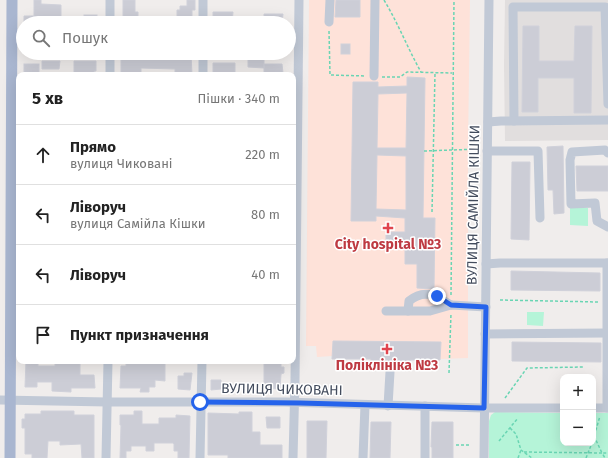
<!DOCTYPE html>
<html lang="uk">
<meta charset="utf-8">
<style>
body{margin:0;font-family:"Fira Sans",sans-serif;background:#f2f2f2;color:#222}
.controls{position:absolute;right:12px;bottom:12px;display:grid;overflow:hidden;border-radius:8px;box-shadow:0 4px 16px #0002}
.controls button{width:36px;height:36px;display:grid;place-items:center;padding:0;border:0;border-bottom:1px solid #e0e0e0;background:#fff;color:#222;font:20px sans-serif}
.stop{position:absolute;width:12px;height:12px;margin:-9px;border:3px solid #2563eb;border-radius:50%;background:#fff}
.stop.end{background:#2563eb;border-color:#fff;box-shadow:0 1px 4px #0008}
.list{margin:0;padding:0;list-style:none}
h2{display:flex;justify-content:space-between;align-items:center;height:52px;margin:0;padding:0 16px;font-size:17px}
h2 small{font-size:13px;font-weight:400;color:#767676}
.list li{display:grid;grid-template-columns:26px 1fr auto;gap:12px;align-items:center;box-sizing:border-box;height:60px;padding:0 16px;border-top:1px solid #e0e0e0}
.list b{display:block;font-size:15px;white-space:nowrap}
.list p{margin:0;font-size:13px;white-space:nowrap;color:#767676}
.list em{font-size:13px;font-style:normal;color:#767676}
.icon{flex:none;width:22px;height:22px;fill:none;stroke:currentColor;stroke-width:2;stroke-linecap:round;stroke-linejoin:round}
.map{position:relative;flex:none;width:608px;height:458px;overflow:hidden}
.search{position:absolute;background:#fff;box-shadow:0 4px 16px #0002;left:16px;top:16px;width:280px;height:44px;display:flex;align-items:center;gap:10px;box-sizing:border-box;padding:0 14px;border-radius:22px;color:#767676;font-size:15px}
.panel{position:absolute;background:#fff;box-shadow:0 4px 16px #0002;left:16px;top:72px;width:280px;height:292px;border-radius:8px}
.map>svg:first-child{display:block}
.education{fill:#e1dede}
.medical{fill:#fee2d9}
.green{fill:#b5f4d8}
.building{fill:#cccdd6;stroke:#d0d1da;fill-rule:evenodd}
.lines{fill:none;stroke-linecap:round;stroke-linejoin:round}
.path{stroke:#69d5b3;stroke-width:1.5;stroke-dasharray:3 2;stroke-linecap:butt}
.minor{stroke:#c1c9d6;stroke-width:9}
.major{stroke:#a9b6d0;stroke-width:11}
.route{stroke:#2563eb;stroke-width:5}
.health-dot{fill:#e0444e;stroke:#fff;stroke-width:1.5}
.labels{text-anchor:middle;stroke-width:3;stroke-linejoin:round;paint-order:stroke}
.street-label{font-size:14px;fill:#434c5d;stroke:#fff}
.health-label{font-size:14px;font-weight:bold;fill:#be3a42;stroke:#fff}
</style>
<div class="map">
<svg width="608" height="458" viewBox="0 0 608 458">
<rect width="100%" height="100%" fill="#f0edec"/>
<polygon class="education" points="505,0 608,0 608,140 505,141 504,65"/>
<polygon class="medical" points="309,0 470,0 468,149 468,358 410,360 410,366 370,365 370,359 332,356 317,357 316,346 306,346"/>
<g class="green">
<polygon points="570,208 588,208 588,226 570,225"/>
<polygon points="527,312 544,312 543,326 527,325"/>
<polygon points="495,412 563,413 563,443 593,443 593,413 608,413 608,458 489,458 489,421 491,415"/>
</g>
<g class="building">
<polygon points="34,0 41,0 41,4 61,5 61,23 24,23 24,16 34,16"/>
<polygon points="123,0 135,0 135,12 138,12 138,23 123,23"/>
<polygon points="187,0 195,0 195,10 192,10 192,21 177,21 177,10 180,10 180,6 187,6"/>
<polygon points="336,0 360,0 360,17 335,17"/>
<polygon points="213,12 233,12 232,23 220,23 221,21 213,21"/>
<polygon points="264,14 283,14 282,23 264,23"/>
<rect x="84" y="15" width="13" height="8"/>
<polygon points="523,26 539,26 539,61 574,61 575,26 592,26 591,113 574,113 574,78 538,78 538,112 522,112"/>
<rect x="341" y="44" width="9" height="10"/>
<polygon points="132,53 158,55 160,53 191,53 192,75 175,75 175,69 141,68 141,73 129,73 129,75 121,75 121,56 132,57"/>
<polygon points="248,55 264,57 264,64 282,64 283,73 264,75 264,64 264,68 248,67"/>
<polygon points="42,61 60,61 59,69 42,69"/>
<polygon points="74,61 96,61 96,71 94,71 94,74 74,75"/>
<polygon points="213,63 235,63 235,75 213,74"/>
<rect x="24" y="64" width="15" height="11"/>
<path d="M407,77L425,78L423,218H435L434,289L417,288V264H405V245H386V232H405V218L376,216V221H351L353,82H378V87L407,86ZM407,93L406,148H377L378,94ZM377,155L406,156V210L376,209Z"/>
<polygon points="563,146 564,213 554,214 553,190 548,190 547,147"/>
<polygon points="512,162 530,162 529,240 511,239"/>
<polygon points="576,166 608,166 608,191 577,191"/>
<polygon points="511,271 600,273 600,291 511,290"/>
<polygon points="333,341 441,342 440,360 410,360 410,366 370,365 371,359 332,359"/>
<polygon points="512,342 601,343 601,362 512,361"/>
<polygon points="26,361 38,361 38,366 55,366 55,361 80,361 80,375 94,375 95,388 71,388 71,392 52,391 52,382 37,382 37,387 25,387"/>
<polygon points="126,361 165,361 165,381 155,380 155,387 149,387 149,392 140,392 141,388 120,388 121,366 126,366"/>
<polygon points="271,361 281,361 281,367 284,367 284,373 281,374 280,389 264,388 264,363 271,363"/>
<polygon points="184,373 192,373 190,390 178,389 178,376 184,376"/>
<polygon points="211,380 221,380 221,389 211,390"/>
<polygon points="41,411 74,411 74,415 94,415 94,458 82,458 81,444 60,445 60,441 48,441 47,458 32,458 32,454 25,454 25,428 22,428 22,419 25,419 25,414 41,414"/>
<polygon points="134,411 142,411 142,424 159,424 159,418 176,418 176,415 190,416 189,458 178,458 178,451 174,451 174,444 173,443 154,443 154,451 146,451 146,446 131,446 131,451 126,451 126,458 120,458 121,425 120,425 120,415 134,415"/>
<polygon points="239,412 252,412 252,432 260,432 260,445 282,445 282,458 228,458 228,455 208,455 208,413 239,414"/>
<polygon points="266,417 280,417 280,428 267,428"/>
<polygon points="307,421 327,421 326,458 307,458"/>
<polygon points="371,422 391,422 390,458 370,458"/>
<polygon points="432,422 453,422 453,458 432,458 432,447 431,447"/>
</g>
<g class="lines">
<g class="path">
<path d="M384,0C398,23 408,49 421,72"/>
<polyline points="329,31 330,75 366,76"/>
<polyline points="382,77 400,77 407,72 452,73"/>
<polyline points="424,151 480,149"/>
<polyline points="432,212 435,73"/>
<polyline points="451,295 454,0"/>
<polyline points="500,300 599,302"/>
<polyline points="449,373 451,313"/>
<polyline points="505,398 527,368 583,367"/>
<polyline points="510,428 516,434 521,450 532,458"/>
<polyline points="594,436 602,453 608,453"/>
<polyline points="593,440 600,416"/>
<polyline points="499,441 518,418"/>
<polyline points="456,445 470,445"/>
<polyline points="524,452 602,453 605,458"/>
<polyline points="518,458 521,450"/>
<polyline points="586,458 592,443"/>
</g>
<g class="minor">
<polyline points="329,22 330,0"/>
<polyline points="110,23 110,0"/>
<polyline points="203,23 203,0"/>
<polyline points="110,75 110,53"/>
<polyline points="203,75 203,53"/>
<polyline points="374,76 375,0"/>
<polyline points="514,121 513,7 605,7 608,104"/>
<polyline points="488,122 501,121 608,120"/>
<polyline points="487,151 538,151 540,218"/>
<polyline points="608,153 605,150 572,152 570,160 571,204 595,203 597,221 608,227"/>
<polyline points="486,264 500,263 608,263"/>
<polyline points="386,311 430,311 451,305 486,307"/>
<path d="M408,311L409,301C425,288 436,296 451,305"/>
<polyline points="485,334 607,333"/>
<polyline points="0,400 108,402 285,402 484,408 563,408"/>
<polyline points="388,406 390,372"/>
<polyline points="593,408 608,408"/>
<polyline points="607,408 607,263"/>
<polyline points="106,458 108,361"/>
<polyline points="200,458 202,361"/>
<polyline points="293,458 295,381 299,0"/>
<polyline points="363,458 365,405"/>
<polyline points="425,458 425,406"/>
<polyline points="484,458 489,0"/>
</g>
<polyline class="major" points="10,458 12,0"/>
</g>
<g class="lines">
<polyline class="route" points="200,402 300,403 484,408 486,307 451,305 437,296"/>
</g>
<g class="health-dot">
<path d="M386 222h4v4h4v4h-4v4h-4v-4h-4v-4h4z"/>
<path d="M385 343h4v4h4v4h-4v4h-4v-4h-4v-4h4z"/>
</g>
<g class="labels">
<g class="street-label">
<text transform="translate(473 205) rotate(-89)" y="5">ВУЛИЦЯ САМІЙЛА КІШКИ</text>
<text transform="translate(282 389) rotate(1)" y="5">ВУЛИЦЯ ЧИКОВАНІ</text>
</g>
<g class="health-label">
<text x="388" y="249">City hospital №3</text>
<text x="387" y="370">Поліклініка №3</text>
</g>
</g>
</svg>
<div class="controls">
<button>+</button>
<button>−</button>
</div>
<div class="stop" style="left:200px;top:402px"></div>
<div class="stop end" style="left:437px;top:296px"></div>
<div class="search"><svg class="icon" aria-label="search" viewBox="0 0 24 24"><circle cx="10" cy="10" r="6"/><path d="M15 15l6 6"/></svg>Пошук</div>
<section class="panel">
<h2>5 хв<small>Пішки · 340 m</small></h2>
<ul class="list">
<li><svg class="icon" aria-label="ahead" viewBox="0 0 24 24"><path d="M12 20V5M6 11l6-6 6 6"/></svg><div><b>Прямо</b><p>вулиця Чиковані</p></div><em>220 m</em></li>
<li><svg class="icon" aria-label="left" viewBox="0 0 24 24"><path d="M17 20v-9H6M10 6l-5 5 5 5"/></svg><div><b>Ліворуч</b><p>вулиця Самійла Кішки</p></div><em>80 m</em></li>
<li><svg class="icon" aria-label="left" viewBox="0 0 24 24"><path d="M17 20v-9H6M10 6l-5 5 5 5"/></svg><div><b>Ліворуч</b></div><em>40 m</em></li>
<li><svg class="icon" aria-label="arrive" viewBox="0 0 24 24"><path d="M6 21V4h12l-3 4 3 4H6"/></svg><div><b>Пункт призначення</b></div></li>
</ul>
</section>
</div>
